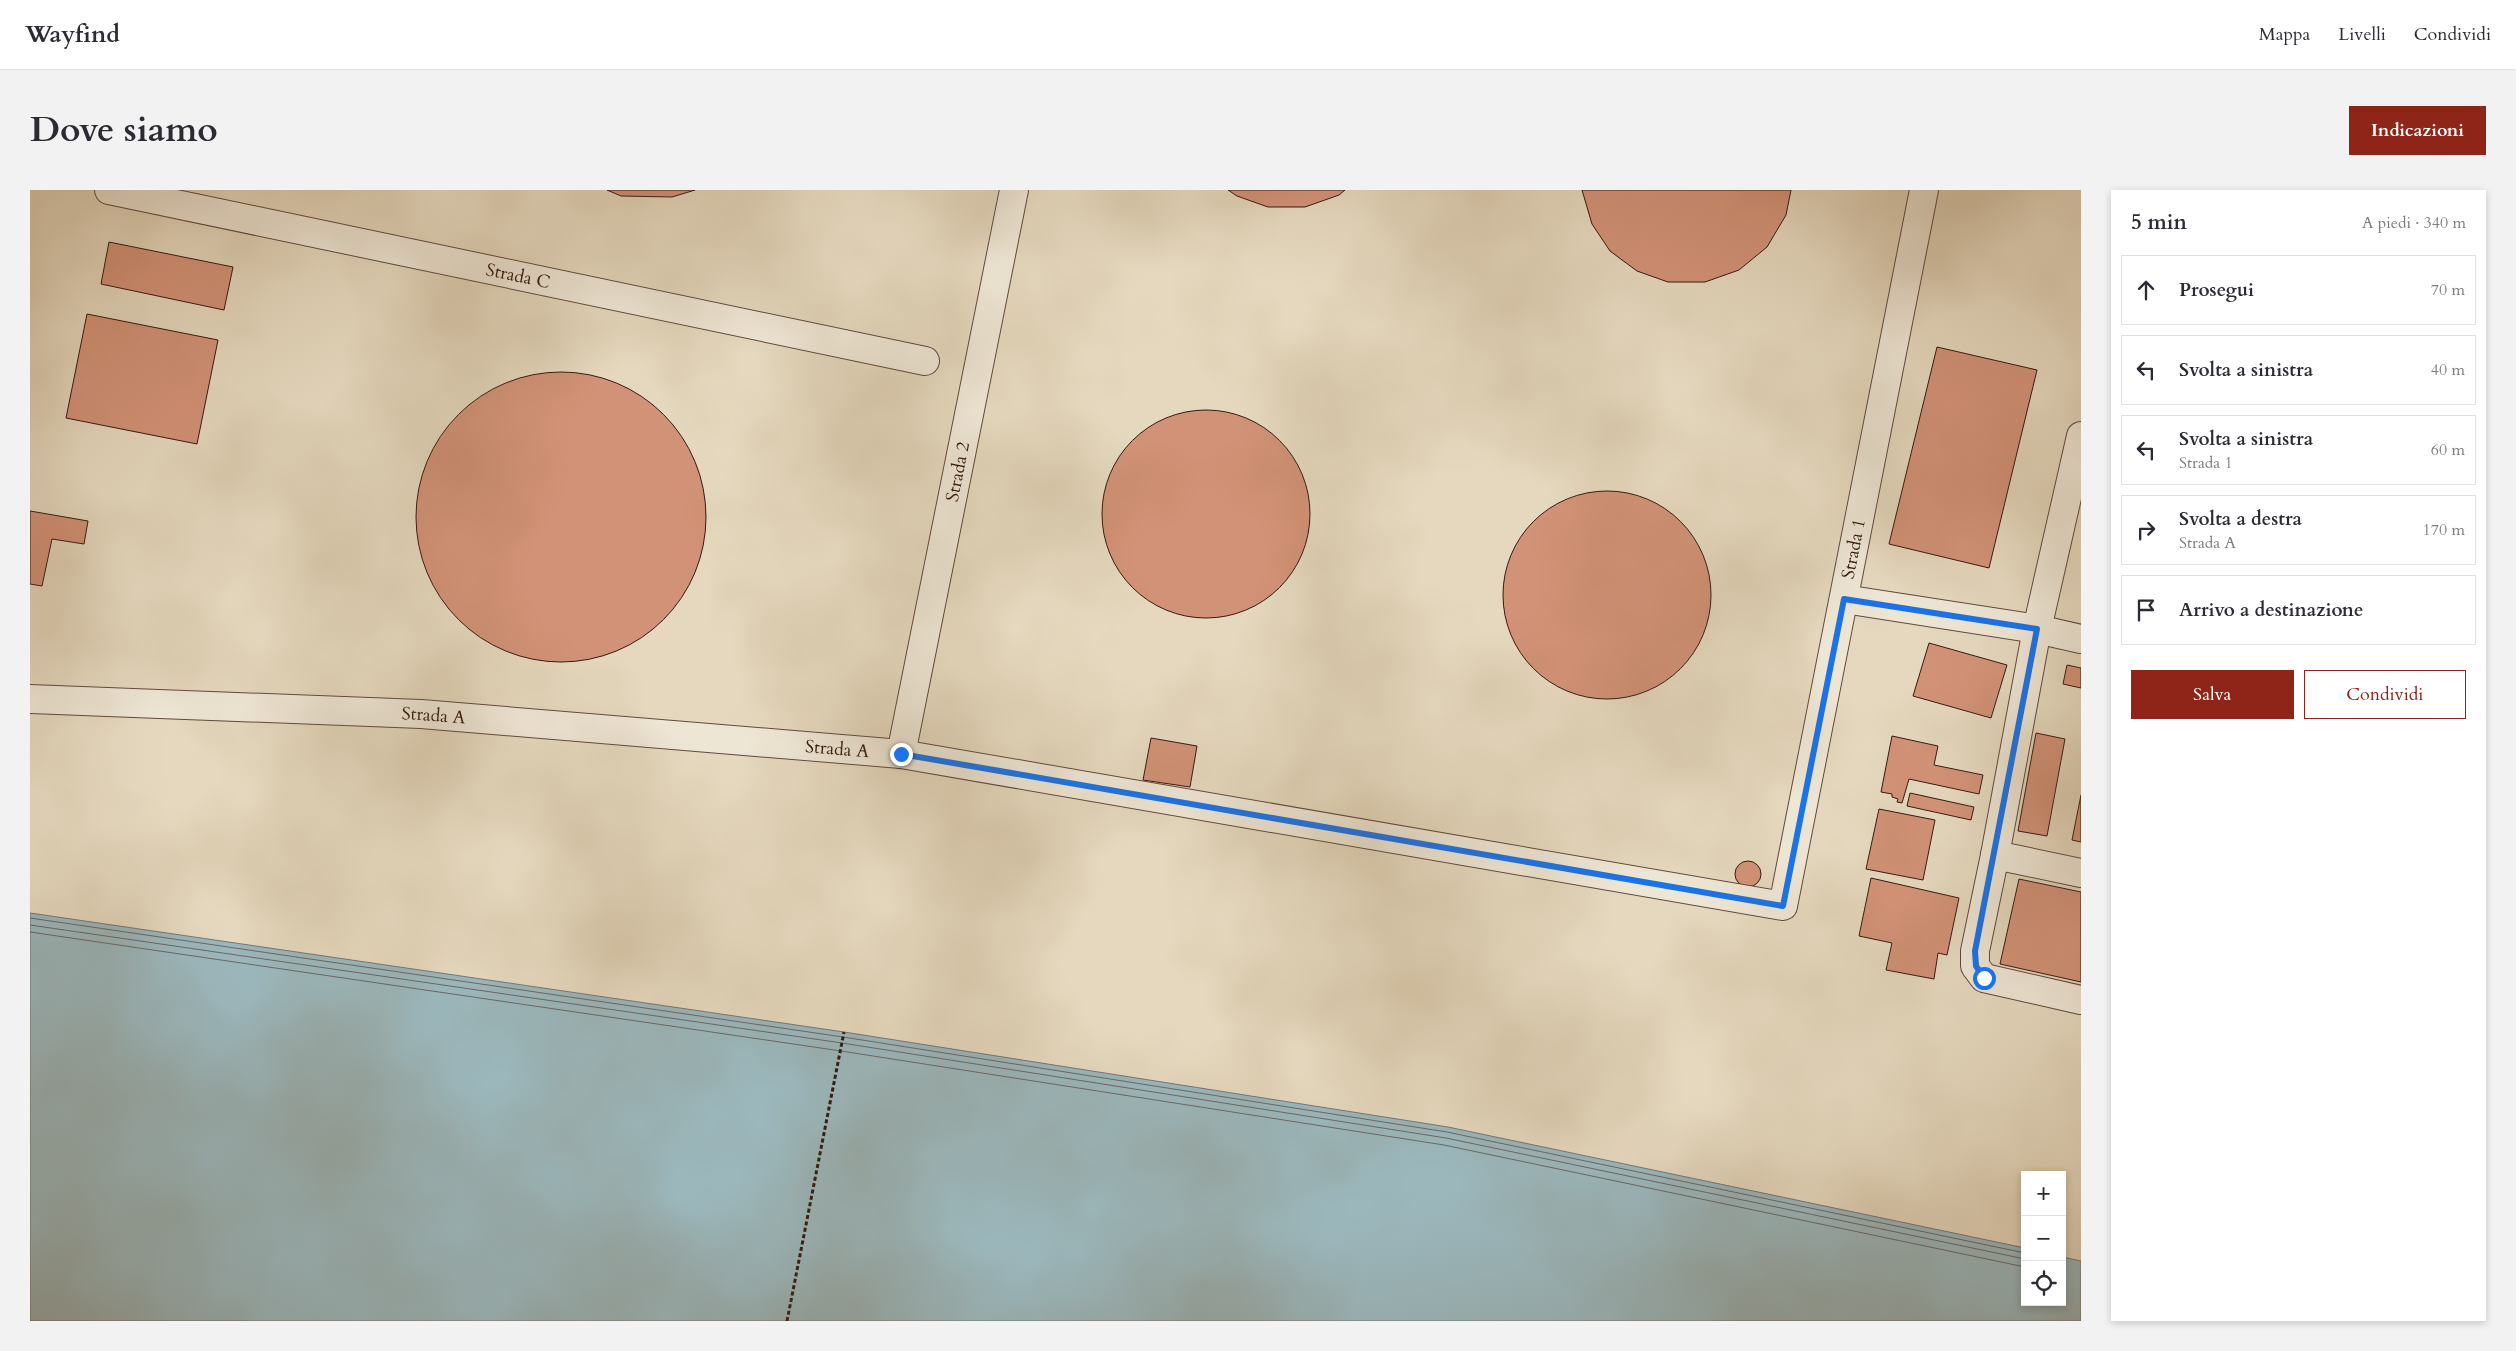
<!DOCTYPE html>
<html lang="it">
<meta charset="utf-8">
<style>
body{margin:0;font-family:Cardo,serif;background:#f2f2f3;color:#2b2b33}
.controls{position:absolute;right:15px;bottom:15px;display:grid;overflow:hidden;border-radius:0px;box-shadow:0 2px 8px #0003}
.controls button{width:45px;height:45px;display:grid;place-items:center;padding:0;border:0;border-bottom:1px solid #e1e1e2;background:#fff;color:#2b2b33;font:25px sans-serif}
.stop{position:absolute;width:15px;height:15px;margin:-11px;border:4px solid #1a73e8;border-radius:50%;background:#fff}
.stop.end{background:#1a73e8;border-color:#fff;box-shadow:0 1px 5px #0008}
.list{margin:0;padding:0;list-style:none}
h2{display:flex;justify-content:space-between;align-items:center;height:65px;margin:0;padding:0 20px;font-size:21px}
h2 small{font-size:16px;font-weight:400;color:#7c7c81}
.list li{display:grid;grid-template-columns:32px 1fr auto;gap:15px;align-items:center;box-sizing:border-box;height:70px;margin:0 10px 10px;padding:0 10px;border:1px solid #e1e1e2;border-radius:0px}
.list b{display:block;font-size:19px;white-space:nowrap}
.list p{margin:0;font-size:16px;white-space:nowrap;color:#7c7c81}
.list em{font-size:16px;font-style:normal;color:#7c7c81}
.actions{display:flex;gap:10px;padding:15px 20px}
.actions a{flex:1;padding:11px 0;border:1px solid #8f2418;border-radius:0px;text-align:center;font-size:18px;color:#8f2418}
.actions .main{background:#8f2418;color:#fff}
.icon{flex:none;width:28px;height:28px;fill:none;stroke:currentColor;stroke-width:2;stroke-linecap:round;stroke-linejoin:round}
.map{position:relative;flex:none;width:2051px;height:1131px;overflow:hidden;border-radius:0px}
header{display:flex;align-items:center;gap:30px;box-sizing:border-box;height:70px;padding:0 25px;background:#fff;border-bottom:1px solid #e1e1e2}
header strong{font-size:24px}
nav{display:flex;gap:28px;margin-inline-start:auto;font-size:18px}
.intro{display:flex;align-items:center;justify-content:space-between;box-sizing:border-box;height:120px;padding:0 30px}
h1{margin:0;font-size:35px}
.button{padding:12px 22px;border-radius:0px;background:#8f2418;color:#fff;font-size:18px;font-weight:700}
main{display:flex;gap:30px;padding:0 30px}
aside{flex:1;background:#fff;border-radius:0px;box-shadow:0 2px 8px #0003}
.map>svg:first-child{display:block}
.water{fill:#9bb7bc;stroke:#727877}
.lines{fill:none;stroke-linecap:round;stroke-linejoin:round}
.shore{stroke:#686866;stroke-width:1}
.building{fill:#d29277;stroke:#341a10}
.minor-casing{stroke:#604a3c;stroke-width:30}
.path{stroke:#341a10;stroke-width:3;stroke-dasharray:4 2.5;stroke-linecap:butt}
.minor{stroke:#eee6d5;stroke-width:28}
.route{stroke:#1a73e8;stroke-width:6}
.labels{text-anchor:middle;stroke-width:4;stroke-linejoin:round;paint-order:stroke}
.street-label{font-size:18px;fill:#341a10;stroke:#eee6d5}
</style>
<header>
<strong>Wayfind</strong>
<nav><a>Mappa</a><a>Livelli</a><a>Condividi</a></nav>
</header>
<div class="intro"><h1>Dove siamo</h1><a class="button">Indicazioni</a></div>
<main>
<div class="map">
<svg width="2051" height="1131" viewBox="0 0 2051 1131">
<rect width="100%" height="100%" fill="#e5d8be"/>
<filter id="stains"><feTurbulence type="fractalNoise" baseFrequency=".004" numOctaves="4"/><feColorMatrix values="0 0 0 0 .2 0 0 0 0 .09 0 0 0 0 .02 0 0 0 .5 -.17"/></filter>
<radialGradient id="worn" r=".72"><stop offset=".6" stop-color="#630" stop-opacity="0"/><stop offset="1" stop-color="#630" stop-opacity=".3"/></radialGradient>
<polygon class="water" points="0,723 814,842 1418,937 1995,1058 1995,1112 2032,1112 2032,1067 2051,1071 2051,1131 0,1131"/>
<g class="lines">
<g class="shore">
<polyline points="0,728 813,847 1417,942 1995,1063"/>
<polyline points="0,735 812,853 1416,948 1995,1069"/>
<polyline points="0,742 811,861 1414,955 1995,1077"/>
</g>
</g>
<g class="building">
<polygon points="577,0 665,0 642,7 591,6"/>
<polygon points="1198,0 1315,0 1309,5 1275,17 1238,17 1207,6"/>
<polygon points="1552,0 1761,0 1756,25 1737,57 1709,80 1675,92 1638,92 1607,81 1580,61 1562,34"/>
<polygon points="79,52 203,77 194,120 71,94"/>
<polygon points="57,124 188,150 167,254 36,228"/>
<polygon points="1907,157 2007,180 1959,378 1859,354"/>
<circle cx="531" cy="327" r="145"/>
<circle cx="1176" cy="324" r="104"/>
<circle cx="1577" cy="405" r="104"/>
<polygon points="0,321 58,331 54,354 22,349 12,396 0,394"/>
<polygon points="1899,453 1977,475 1961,528 1883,506"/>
<polygon points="2037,475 2051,478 2051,498 2033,494"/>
<polygon points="2006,543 2035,549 2017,646 1988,641"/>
<polygon points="1862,546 1908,556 1904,575 1953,585 1949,604 1879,589 1872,613 1867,612 1868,609 1862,607 1862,604 1851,602"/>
<polygon points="1121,548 1167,556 1160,597 1113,590"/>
<polygon points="1880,603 1944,617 1941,630 1877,616"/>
<polygon points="2051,605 2051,652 2042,650"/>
<polygon points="1849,619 1905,630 1893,690 1836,679"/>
<circle cx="1718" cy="684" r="13"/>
<polygon points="1841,688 1929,708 1917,765 1908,763 1904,789 1856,780 1862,753 1829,746"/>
<polygon points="1989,689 2051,702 2051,792 1970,774"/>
</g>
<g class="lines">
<g class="minor-casing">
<g id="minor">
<path id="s1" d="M79,0L895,171"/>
<polyline points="2051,246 2007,439 1965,665 2051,683"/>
<polyline points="1814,409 2007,439 2051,449"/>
<path id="s2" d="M0,509L391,524L871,564L1753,716L1894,0"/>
<path id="s3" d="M871,564L984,0"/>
<polyline points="1965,665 1945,761 1945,776 1954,788 2051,810"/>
</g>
</g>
<polyline class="path" points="757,1131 814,842"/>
<use href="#minor" class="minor"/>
</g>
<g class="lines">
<polyline class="route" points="871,564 1753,716 1814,409 2007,439 1945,761 1946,776 1954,788"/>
</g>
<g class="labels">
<g class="street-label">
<text dy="6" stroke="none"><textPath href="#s1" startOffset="418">Strada C</textPath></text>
<text dy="6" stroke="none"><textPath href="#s3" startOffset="288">Strada 2</textPath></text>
<text dy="6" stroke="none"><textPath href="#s2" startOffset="2132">Strada 1</textPath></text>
<text dy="6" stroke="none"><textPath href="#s2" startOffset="404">Strada A</textPath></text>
<text dy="6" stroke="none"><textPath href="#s2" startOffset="809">Strada A</textPath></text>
</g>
</g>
<rect width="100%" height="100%" filter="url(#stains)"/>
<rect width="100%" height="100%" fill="url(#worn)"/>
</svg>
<div class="controls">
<button>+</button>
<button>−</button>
<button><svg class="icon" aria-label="locate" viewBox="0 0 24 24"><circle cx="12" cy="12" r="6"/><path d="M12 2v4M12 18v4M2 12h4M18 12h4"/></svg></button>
</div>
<div class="stop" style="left:1954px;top:788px"></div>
<div class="stop end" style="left:871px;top:564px"></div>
</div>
<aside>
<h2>5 min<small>A piedi · 340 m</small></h2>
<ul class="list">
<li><svg class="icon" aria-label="ahead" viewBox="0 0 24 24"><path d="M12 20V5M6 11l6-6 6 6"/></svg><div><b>Prosegui</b></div><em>70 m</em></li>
<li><svg class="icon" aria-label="left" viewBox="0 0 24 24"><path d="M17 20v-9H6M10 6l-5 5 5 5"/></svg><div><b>Svolta a sinistra</b></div><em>40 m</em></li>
<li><svg class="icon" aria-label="left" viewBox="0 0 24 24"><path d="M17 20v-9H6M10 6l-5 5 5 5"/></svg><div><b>Svolta a sinistra</b><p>Strada 1</p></div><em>60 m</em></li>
<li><svg class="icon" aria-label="right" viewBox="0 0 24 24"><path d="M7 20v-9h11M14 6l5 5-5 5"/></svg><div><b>Svolta a destra</b><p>Strada A</p></div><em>170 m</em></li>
<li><svg class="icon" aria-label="arrive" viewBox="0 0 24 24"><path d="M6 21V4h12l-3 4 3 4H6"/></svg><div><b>Arrivo a destinazione</b></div></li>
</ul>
<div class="actions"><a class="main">Salva</a><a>Condividi</a></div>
</aside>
</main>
